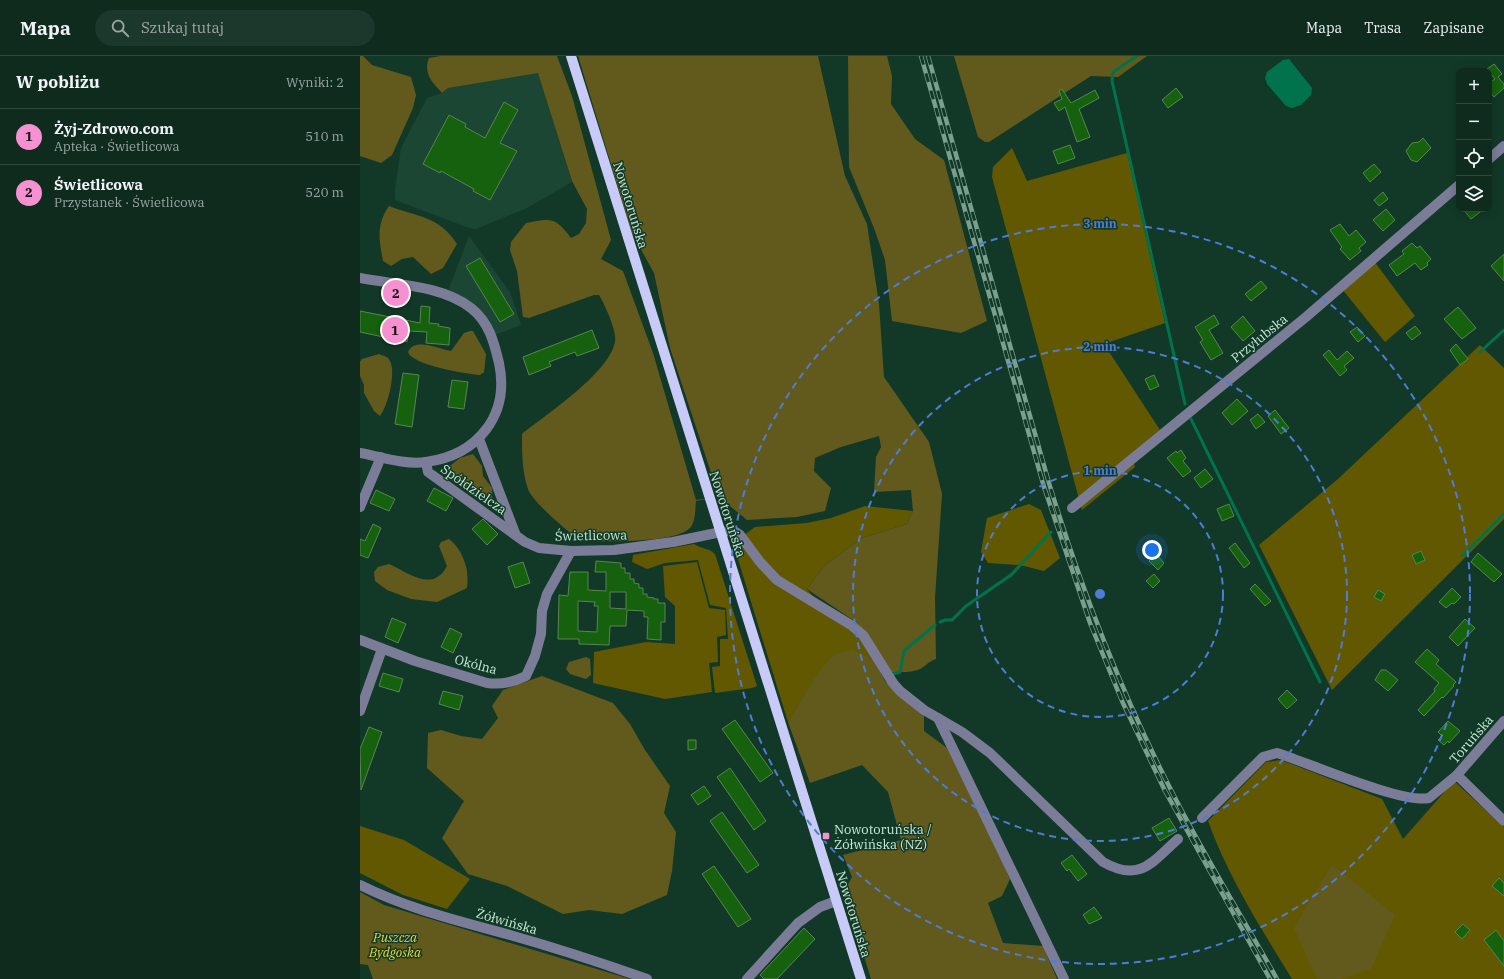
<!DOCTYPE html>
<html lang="pl">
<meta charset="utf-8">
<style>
body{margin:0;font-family:"IBM Plex Serif",serif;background:#1c372b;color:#f1f3f6}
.controls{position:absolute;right:12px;top:12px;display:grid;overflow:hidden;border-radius:8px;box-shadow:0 2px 10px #0003}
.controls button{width:36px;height:36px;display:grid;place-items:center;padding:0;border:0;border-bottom:1px solid #2e473c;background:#0e2b1e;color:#f1f3f6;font:20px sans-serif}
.you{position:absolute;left:792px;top:494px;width:14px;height:14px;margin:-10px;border:3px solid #fff;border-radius:50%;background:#1a73e8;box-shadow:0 0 0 6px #1a73e833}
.badge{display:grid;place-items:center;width:26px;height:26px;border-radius:50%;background:#f590d1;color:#111;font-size:13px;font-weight:700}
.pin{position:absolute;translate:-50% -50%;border:2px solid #fff;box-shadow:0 1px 4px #0006}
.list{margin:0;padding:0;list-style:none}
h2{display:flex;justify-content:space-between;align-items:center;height:52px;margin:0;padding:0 16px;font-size:17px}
h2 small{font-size:13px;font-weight:400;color:#9ba7a4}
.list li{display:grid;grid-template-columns:26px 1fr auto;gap:12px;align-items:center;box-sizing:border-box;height:56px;padding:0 16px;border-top:1px solid #2e473c}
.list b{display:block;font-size:15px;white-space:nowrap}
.list p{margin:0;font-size:13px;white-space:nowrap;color:#9ba7a4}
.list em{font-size:13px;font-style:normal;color:#9ba7a4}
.icon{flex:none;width:22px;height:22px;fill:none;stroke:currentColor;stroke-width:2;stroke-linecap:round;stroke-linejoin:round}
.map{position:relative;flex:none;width:1144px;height:923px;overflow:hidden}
header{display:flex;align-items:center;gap:24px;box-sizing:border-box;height:56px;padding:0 20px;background:#0e2b1e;border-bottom:1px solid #2e473c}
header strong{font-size:19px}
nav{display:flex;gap:22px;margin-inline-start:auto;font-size:14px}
.search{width:280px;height:36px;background:#1c372b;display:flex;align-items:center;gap:10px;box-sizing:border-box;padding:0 14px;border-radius:22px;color:#9ba7a4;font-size:15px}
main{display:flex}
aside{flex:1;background:#0e2b1e}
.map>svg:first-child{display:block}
.built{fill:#1a4633}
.green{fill:#625802}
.forest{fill:#625a1c}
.water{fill:#00734d}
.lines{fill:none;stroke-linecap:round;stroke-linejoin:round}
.stream{stroke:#00734d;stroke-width:3}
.building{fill:#15610d;stroke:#588553;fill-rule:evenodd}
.minor{stroke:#7b7d98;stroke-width:10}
.major{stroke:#c8cbf7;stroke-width:10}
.rail-casing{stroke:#7aa08d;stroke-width:4.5}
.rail{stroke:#123928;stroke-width:3;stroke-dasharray:9;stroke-linecap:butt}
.ring{fill:none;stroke:#4f7cd7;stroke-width:2;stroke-dasharray:7 5}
.poi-dot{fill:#f590d1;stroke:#123928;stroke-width:1.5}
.labels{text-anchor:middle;stroke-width:3;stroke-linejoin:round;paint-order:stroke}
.street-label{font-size:13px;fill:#c5e9d6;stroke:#123928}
.poi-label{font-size:13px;fill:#c5e9d6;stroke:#123928;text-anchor:start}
.park-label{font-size:13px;font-style:italic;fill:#ecd83c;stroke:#123928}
.centre{fill:#4f7cd7;stroke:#123928;stroke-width:2}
.ring-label{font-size:12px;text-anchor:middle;font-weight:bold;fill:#4f7cd7;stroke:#123928;stroke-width:3;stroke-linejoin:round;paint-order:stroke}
</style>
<header>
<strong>Mapa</strong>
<div class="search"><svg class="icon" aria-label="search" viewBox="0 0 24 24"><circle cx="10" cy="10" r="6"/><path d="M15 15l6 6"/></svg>Szukaj tutaj</div>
<nav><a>Mapa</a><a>Trasa</a><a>Zapisane</a></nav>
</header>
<main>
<aside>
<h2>W pobliżu<small>Wyniki: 2</small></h2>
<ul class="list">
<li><span class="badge">1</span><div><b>Żyj-Zdrowo.com</b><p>Apteka · Świetlicowa</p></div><em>510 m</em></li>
<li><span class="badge">2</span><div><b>Świetlicowa</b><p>Przystanek · Świetlicowa</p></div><em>520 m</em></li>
</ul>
</aside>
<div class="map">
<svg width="1144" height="923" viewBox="0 0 1144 923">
<rect width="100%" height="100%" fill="#123928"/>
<g class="built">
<polygon points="178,16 212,126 167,152 116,173 109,172 35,144 35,133 41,92 67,42 82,37 88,32"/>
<polygon points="109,180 150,236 161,269 132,280 131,277 88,235"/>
</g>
<g class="green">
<polygon points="652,92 667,125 767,97 805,267 744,288 800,374 771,398 775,411 722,454 632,121 633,111"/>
<polygon points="1014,205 1055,260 1025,286 982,233"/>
<polygon points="1120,289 1144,312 1144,463 972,634 899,489 978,423"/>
<polygon points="669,448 681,454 700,502 684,515 660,509 628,507 621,496 627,462"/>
<polygon points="505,450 553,455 547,468 502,482 464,510 447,533 461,550 491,569 514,604 471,602 449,632 428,666 373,487 395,471 447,467 471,462"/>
<path d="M334,488C341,493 349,492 355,498L397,630L392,632L355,637L352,611L360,610V583H368L366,552L350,549L338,504L305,507L287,513L272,506L273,499Z"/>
<polygon points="337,506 349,552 365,554 366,579 357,581 358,606 349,607 352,636 305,643 233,627 234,596 286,586 315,588 315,550 305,541 303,510"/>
<path d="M921,704L1022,743L1043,783L1094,725L1144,771V923H932C901,872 868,821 848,765L906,706Z"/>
<polygon points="0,770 44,784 110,823 87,853 43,839 0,817"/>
</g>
<g class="forest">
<polygon points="0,0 3,0 12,9 51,21 56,39 53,52 32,99 21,107 0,100"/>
<path d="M81,0H197L212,40L251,184L241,203L263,215L293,297L336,444L359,441L310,292L294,217L272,177L218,0H458L485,120L507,168L519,248L524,321L569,386L582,438L575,542L576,603C570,605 567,608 562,612C553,617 541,616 530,616L503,574L493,564L447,533L464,510L502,482L547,468L553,455L551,434L514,436L516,401L521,391L519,380L481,391L455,402L454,415L471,432L465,455L437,461L387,464L359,441L336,445C335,453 336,465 330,472C314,488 244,485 220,485C208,475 173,447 168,433C162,415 162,397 162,378C187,358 249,317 255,286C257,275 245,249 239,239H234L169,262L163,261L157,215L150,194L151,186L166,167C192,162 195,161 211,182L219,178L226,167L227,153L212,125L178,17L88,32L82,37C72,26 63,17 69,2Z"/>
<polygon points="488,0 527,0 532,20 531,48 555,83 584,104 627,265 601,277 532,265 525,204 514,172 489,111"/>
<polygon points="594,0 787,0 758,21 731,20 629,86 625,86 618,81"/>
<path d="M29,150C58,161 79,160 97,188L83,212L71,218L53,201L42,203L31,210L23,205C19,184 16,169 29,150Z"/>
<path d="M110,275H113L126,298L124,316L120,319C106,318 52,309 48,296C55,281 78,293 91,295L104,277Z"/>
<path d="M19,298C21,299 26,300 28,302C38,312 28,350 20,360L14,355L4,337V329L0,320V306L2,303Z"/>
<polygon points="113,398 122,410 123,420 132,432 132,445 126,449 86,420 86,413 100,402"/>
<path d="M89,483C103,494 110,514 107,532L77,546L51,543L27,534L15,525L14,516L18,511L29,508C49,517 73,537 87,510L79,490L81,486Z"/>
<path d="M492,594L514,604L525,625L564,656V675L587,692L637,793L650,823L642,840L628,847L643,887L683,890L697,923H511L484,836L492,821L483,799L541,784L528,736L502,709L450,727L428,666C437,652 460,610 472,601C478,597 485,595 492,594Z"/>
<polygon points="226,601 230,603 231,619 226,623 210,618 206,613 209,606"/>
<polygon points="182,620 253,647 270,668 285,694 310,730 304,757 316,776 312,815 307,839 262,858 229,854 203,858 147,830 108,818 82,782 104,745 67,712 68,677 81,674 101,680 122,683 138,662 132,650 143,634"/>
<polygon points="972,809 1035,859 1011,913 980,923 957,923 934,872"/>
<polygon points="0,836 24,849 270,923 13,923 8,909 0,908"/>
</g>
<polygon class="water" points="929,3 952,32 951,39 941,49 932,52 926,50 907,28 905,22 907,16 923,4"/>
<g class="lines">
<g class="stream">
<polyline points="777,0 753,16 752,25 825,348"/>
<polyline points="1120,296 1144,274"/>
<polyline points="831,363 960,626"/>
<polyline points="1103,499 1144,458"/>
<polyline points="580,566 585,564 592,564 606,550 651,519 691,476"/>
<polyline points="530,619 540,616 544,595 575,569"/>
</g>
</g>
<g class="building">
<polygon points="1134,8 1142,18 1138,21 1144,28 1144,32 1134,41 1129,35 1129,27 1135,23 1127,13"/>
<polygon points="816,32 823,41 808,52 802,44"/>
<polygon points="702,33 711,47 735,34 739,42 719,53 730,81 717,86 705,51 699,55 694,47 702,43 699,35"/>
<polygon points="144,46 158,54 140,87 157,95 130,144 113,135 114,133 81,115 80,117 63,108 89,59 106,68 105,71 125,82"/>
<polygon points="1063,82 1071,92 1057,106 1051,104 1046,95 1052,87 1059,86"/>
<polygon points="710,89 715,102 698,108 693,95"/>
<polygon points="1014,108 1021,116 1010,126 1003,117"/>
<polygon points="1023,136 1028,143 1019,150 1014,144"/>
<polygon points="1026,153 1035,164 1023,175 1013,164"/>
<polygon points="1103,153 1124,153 1111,163"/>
<polygon points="980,168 989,180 996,174 1006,186 999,192 1001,195 990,204 980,193 982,191 970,174"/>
<polygon points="1052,187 1057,192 1060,190 1071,203 1067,207 1068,209 1061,214 1055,207 1037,220 1029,209 1044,198 1042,195"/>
<polygon points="1144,198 1144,225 1131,210"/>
<polygon points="120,202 154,258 140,266 106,210"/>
<polygon points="901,225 907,232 891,245 885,238"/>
<polygon points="61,250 70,251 69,267 79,268 78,270 90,272 89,289 66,287 67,276 49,275 47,286 0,276 0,255 60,267"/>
<polygon points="1098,251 1116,272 1102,283 1084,263"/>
<polygon points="854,259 859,268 849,274 863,297 851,304 840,286 843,284 835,271"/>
<polygon points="883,260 895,275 883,285 871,271"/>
<polygon points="1055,270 1061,277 1052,284 1046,277"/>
<polygon points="997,271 1005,280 998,286 990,276"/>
<polygon points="232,274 239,292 217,300 215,296 189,306 191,310 169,319 163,301"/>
<polygon points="1096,288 1108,303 1100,309 1090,294"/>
<polygon points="969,294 977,304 987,295 994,302 984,310 987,314 980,320 963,299"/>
<polygon points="43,317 59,319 52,371 35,368"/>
<polygon points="794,319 799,330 790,334 785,323"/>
<polygon points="92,324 108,326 104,353 88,351"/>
<polygon points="877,343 888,355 872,369 862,357"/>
<polygon points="915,354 929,372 921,378 908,360"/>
<polygon points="898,358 905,366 896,373 890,364"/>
<polygon points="821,394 826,402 823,405 831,415 823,421 807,402 816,395 817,397"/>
<polygon points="845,413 853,423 841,432 834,422"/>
<polygon points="74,432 93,442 86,455 67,445"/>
<polygon points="16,434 35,443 29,455 10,447"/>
<polygon points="869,448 874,460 862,465 857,453"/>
<polygon points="123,463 138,478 127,489 112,473"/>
<polygon points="13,468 21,472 8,502 0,499 0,483 5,485"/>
<polygon points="875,487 890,507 884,512 869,492"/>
<polygon points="1061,495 1065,504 1056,508 1052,499"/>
<polygon points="1118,497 1142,518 1134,526 1111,506"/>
<polygon points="796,498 804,507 798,514 789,505"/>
<path d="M236,505L261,507V512H265V517H270V523H274V527L279,528V532H283V538H287V541L294,542V543H298V547H305V566H301V584L287,583L288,561H284V555L267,554L266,570H250L249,589L219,588V583H198L199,539L208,540L210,516H228V534L246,535V516H235ZM250,536H266V553L250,552ZM218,545L235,546L234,550H238L237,576L218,575Z"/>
<polygon points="163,506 170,527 155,532 148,511"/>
<polygon points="794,518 800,525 793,532 786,525"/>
<polygon points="895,528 911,545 905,550 890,533"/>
<polygon points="1092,532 1101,541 1094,548 1092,547 1086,552 1079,546"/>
<polygon points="1018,534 1025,538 1021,545 1014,541"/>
<polygon points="32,562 46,568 38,587 25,581"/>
<polygon points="1105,563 1115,572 1098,590 1089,581"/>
<polygon points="90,572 102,578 93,597 81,591"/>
<polygon points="1067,593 1079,604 1076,608 1096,626 1093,629 1094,630 1083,642 1082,641 1064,660 1058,654 1075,635 1074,633 1079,627 1055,606"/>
<polygon points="1021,614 1026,614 1038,624 1028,635 1015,624"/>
<polygon points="23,617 43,623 39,636 19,630"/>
<polygon points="927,634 937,644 927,653 918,643"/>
<polygon points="83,635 103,640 99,654 79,648"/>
<polygon points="375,664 413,717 400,726 362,673"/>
<polygon points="1088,665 1100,675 1089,687 1088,685 1084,689 1078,684 1082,680 1078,676"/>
<polygon points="9,671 22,676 1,734 0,693"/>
<polygon points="328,684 336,684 336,693 328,694"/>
<polygon points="370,712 406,765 394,774 357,721"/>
<polygon points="344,730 351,740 338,749 331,739"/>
<polygon points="362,756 399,809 387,817 350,765"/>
<polygon points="809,762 817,775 800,785 792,772"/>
<polygon points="712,799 727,818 718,825 709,813 707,815 701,807"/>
<polygon points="354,810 391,863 378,871 342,818"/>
<polygon points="1139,822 1144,827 1144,840 1132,830"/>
<polygon points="734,851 742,862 729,868 723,859"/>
<polygon points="1103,868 1110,874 1102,883 1095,876"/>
<polygon points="444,872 455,883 417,923 404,923 400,919"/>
<polygon points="1136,874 1144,885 1144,910 1124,884"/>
</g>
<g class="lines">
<g class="minor">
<polyline points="1129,103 1144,90"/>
<path d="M0,222C36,229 81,229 111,252C129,266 134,286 139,307C150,359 118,399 66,406C45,409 21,401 0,397"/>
<polyline points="119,383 155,477"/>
<path d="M66,406L68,416L165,486L179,492L211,495L254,494L313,486L361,476L374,475L380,479L400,506L417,524L491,569L503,579L533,627L540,635L564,654L602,676L630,697L743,806C780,827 792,806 818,783"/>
<polyline points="0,451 21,401"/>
<polyline points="712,452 946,261 1099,129"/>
<path d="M0,584L55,605L127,627C141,629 154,626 166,620L175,600L181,578L182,555L187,538L211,495"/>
<polyline points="0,655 22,593"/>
<polyline points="578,662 704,923"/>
<polyline points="1097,719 1144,765"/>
<path d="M842,762L903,701L917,697C949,707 1042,748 1069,742L1097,719L1144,665"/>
<path d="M0,829C48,853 99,865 150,879C196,892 242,907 287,923"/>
<polyline points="387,923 438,867 460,851 476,845"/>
</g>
<polyline class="major" points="211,0 501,923"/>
<g class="rail-casing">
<g id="rail">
<polyline points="561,0 684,431 730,567 762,645 805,735 910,923"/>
<path d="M568,0L689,427C721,532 760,633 809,730C842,796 881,859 917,923"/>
</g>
</g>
<use href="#rail" class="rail"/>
</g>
<g class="ring">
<circle cx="740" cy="538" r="123"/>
<circle cx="740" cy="538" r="247"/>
<circle cx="740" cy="538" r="370"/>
</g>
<rect class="poi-dot" x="462" y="776" width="8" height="8" rx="2"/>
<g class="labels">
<g class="street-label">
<text transform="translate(271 149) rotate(73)" y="5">Nowotoruńska</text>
<text transform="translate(899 282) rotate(-39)" y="5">Przyłubska</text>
<text transform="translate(114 433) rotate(35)" y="5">Spółdzielcza</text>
<text transform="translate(368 458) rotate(72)" y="5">Nowotoruńska</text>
<text transform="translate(231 479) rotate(-1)" y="5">Świetlicowa</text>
<text transform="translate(116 608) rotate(15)" y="5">Okólna</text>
<text transform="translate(1111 683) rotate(-49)" y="5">Toruńska</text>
<text transform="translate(494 858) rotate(73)" y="5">Nowotoruńska</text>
<text transform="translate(147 865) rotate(16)" y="5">Żółwińska</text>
</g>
<g class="poi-label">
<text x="474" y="778">Nowotoruńska /<tspan x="474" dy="15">Żółwińska (NŻ)</tspan></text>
</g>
<g class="park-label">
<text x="35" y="886">Puszcza<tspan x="35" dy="15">Bydgoska</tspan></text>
</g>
</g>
<circle cx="740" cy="538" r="6" class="centre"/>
<g class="ring-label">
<text x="740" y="172">3 min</text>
<text x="740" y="295">2 min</text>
<text x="740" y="419">1 min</text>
</g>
</svg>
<div class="controls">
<button>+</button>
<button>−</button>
<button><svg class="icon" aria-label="locate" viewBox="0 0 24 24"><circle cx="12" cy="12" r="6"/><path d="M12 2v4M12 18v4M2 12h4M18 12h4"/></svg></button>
<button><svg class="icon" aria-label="layers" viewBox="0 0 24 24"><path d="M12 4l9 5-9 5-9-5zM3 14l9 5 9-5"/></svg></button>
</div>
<div class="you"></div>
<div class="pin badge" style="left:35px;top:274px">1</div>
<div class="pin badge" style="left:36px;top:237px">2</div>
</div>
</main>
